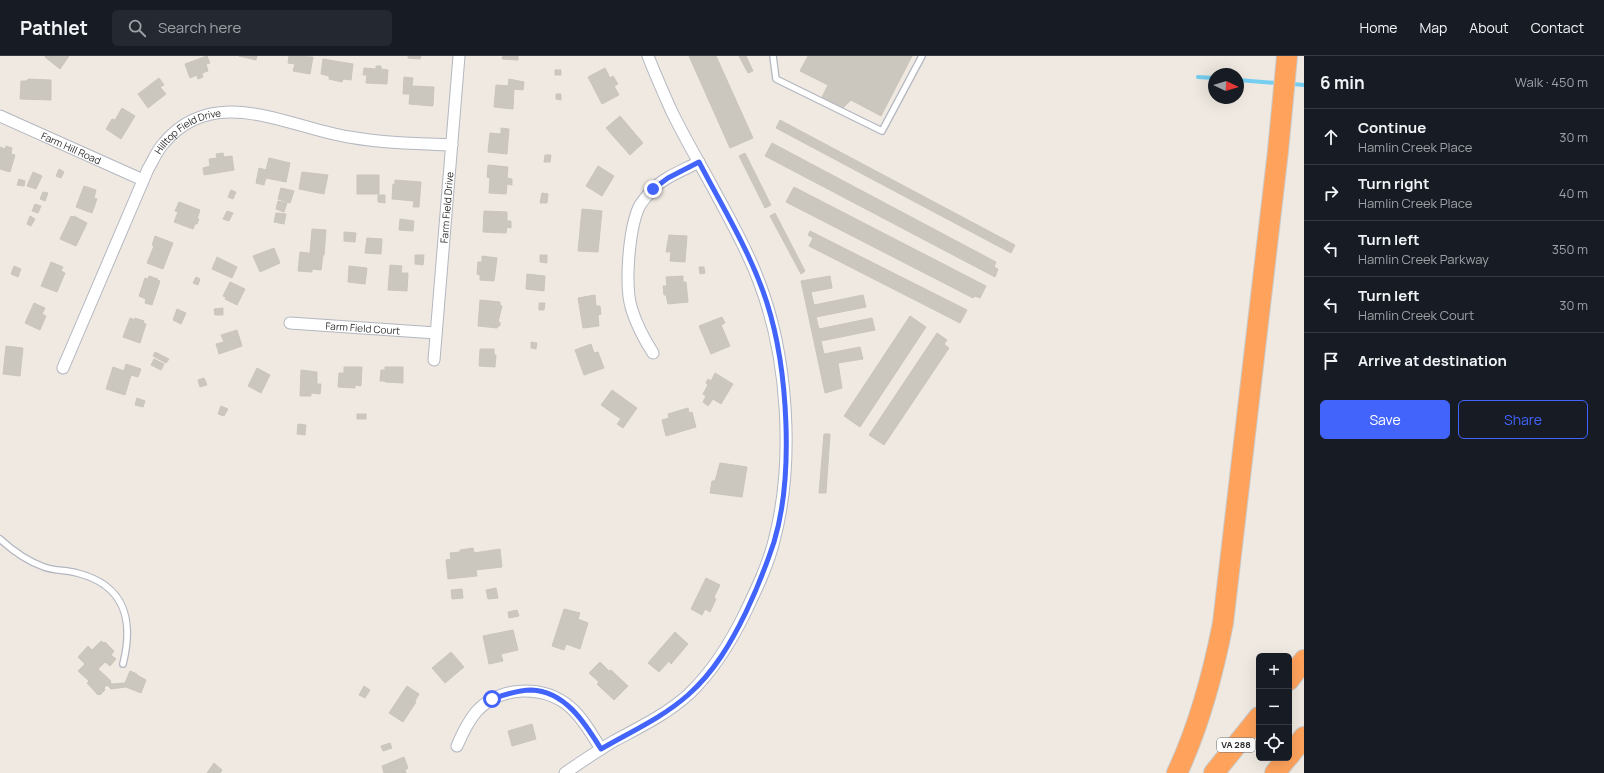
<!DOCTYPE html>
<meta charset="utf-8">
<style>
body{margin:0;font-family:Manrope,sans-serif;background:#242831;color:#f1f3f6}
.controls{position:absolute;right:12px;bottom:12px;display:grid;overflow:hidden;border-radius:6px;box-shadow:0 4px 16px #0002}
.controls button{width:36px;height:36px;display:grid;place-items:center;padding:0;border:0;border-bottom:1px solid #363941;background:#171b24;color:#f1f3f6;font:20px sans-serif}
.compass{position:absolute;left:1208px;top:12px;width:36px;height:36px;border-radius:50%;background:#171b24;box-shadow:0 4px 16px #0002;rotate:94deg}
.stop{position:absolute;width:12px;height:12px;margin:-9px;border:3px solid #4264fb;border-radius:50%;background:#fff}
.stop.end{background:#4264fb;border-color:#fff;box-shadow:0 1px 4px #0008}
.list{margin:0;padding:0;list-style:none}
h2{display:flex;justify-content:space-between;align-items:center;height:52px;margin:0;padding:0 16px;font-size:17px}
h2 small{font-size:13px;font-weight:400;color:#9ea1a6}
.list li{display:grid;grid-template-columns:26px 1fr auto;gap:12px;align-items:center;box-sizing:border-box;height:56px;padding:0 16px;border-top:1px solid #363941}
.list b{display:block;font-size:15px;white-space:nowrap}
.list p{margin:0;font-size:13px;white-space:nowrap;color:#9ea1a6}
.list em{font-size:13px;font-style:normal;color:#9ea1a6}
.actions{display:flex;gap:8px;padding:12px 16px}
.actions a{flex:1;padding:9px 0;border:1px solid #4264fb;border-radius:6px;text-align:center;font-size:14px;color:#4264fb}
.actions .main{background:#4264fb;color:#fff}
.icon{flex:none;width:22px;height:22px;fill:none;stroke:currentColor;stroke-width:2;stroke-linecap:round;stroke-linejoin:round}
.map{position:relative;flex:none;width:1304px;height:717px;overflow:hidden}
header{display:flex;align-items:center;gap:24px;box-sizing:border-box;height:56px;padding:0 20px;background:#171b24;border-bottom:1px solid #363941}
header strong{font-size:19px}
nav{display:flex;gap:22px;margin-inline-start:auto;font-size:14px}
.search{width:280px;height:36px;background:#242831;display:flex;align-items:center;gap:10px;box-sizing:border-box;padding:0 14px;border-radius:6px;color:#9ea1a6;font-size:15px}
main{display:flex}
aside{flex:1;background:#171b24}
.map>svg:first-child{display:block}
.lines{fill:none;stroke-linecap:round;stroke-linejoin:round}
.stream{stroke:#75cff0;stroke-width:4}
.building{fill:#cbc7bf;stroke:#cbc5ba}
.service-casing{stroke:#b4b7c1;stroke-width:8}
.minor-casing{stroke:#b4b7c1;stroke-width:13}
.motorway-casing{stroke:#c9c9c9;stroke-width:22}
.service{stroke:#fff;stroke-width:5.5}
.minor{stroke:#fff;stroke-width:11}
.motorway{stroke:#ffa35c;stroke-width:20}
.route{stroke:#4264fb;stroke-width:5}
.labels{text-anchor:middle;stroke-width:3;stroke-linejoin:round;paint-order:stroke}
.shield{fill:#fff;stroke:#6d6d6d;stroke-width:1}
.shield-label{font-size:9px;font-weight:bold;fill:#2e2e2e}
.street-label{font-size:10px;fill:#2e2e2e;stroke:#fff}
</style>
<header>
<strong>Pathlet</strong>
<div class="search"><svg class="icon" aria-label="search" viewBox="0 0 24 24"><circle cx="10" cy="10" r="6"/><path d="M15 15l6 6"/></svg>Search here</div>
<nav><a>Home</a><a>Map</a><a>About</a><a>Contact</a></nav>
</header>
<main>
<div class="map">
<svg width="1304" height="717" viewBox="0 0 1304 717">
<rect width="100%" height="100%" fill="#efe9e1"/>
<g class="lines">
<g class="stream">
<polyline points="1198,21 1214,22"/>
<polyline points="1238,24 1276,27"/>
<polyline points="1293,28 1304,29"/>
</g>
</g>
<g class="building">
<polygon points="45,0 69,0 60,13 45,1"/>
<polygon points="207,0 210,7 206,8 208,15 202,17 203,21 198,23 197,19 190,22 185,8"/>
<polygon points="239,0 257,0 256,4"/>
<polygon points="289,0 313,1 310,18 293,15 295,8 288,7"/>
<polygon points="408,0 421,0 420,3 408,2"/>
<polygon points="503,0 518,0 518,4 502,3"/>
<polygon points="689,0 716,0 753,82 730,92"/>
<polygon points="739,0 746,0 753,15 748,17"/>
<polygon points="808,0 912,0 881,60 851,44 843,52 822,41 828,29 800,15"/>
<polygon points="323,3 353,8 351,24 343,23 342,26 329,23 329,20 321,18"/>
<polygon points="376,10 381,10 381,13 388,14 387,28 366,27 367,19 363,19 364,12 376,13"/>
<polygon points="605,12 610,22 613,20 618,28 614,30 619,39 602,48 588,21"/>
<rect x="555" y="14" width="6" height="5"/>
<polygon points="404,21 413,22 412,30 434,31 433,50 409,48 410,38 403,38"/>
<polygon points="159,22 164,29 160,31 166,38 148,52 138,38"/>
<polygon points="28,23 51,24 51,44 20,43 21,25 27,25"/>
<polygon points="509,23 524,26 523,34 514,33 513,53 494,51 496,29 508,30"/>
<polygon points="556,38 561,38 561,44 556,43"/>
<polygon points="122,52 135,60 121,83 106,73 112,63 115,64"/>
<polygon points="620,60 643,87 630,99 606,72"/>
<polygon points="780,64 1015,189 1011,197 776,72"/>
<polygon points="501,72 509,73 507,98 488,96 490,77 501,78"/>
<polygon points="772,87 996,206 994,211 998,213 995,221 765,100"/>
<polygon points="6,90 12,92 11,98 15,99 10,116 0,113 0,91 5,93"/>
<polygon points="223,97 224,101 232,100 234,114 204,119 203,112 210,110 209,103 217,102 216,98"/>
<polygon points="745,97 771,149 765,152 739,100"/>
<polygon points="545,99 551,99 550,106 544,106"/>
<polygon points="269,102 290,107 286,126 266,122 264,129 256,127 259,112 266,114"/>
<polygon points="488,109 508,111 507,122 512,123 512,129 507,128 506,138 489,137 490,122 487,121"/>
<polygon points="598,110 614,120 602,140 586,130"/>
<polygon points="59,113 64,116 61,122 56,120"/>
<polygon points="33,116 42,120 36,133 27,130"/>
<polygon points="302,116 328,119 324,138 299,133"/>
<rect x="357" y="119" width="22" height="19"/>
<polygon points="19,123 25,125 24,130 17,129"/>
<polygon points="395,124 421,126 419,151 413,151 414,145 392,143 393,128 395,128"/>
<polygon points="84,130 96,134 94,142 97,143 92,157 76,151"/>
<polygon points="794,131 986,230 980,242 975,240 973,242 786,146"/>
<polygon points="281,132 294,135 290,147 278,143"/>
<polygon points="231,134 236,136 233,143 228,141"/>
<polygon points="43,136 48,137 45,145 40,143"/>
<polygon points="542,137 548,138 547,147 540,147"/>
<polygon points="378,139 385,139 385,147 378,146"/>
<polygon points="278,145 287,147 284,156 276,153"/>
<polygon points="179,146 200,154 197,163 199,163 197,168 195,168 193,173 174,166 178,156 175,155"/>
<polygon points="35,148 41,150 38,157 32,155"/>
<polygon points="582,153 602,155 598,196 578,195"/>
<polygon points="227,155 233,157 229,165 223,163"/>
<polygon points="484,155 507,156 507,165 511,165 511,172 507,171 506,177 483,176"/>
<polygon points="276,157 286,158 284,168 274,166"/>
<polygon points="775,157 805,215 801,218 770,160"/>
<polygon points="30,160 35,163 31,170 27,168"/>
<polygon points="71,160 74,161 74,160 87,167 76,190 60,183"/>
<polygon points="400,163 414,165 413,175 399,174"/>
<polygon points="312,173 326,174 324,199 310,197"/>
<polygon points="810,175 967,254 960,267 809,190 813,182 808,179"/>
<polygon points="344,176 356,177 355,186 344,185"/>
<polygon points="669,179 687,180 685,206 670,205 671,196 666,196"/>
<polygon points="155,180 173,187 163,213 147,207 154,190 152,189"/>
<polygon points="367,182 382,183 381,198 365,197"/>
<polygon points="274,192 280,207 260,216 253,200"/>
<polygon points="300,196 323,199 321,214 312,213 312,216 298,215"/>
<polygon points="415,199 424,199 423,209 415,208"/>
<polygon points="540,199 547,199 547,207 540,206"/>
<polygon points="482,200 497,202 494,225 480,224 480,219 477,218 478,206 482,206"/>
<polygon points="217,201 237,211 232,222 212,213"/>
<polygon points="51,206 63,211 61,215 65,217 57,236 41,230"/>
<polygon points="390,209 402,210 401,217 408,217 407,235 388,234"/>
<polygon points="14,210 21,213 18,221 11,218"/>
<polygon points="349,210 367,212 365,228 348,226"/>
<polygon points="699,211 704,211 705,217 700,218"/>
<polygon points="527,218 545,220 544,235 526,233"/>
<polygon points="149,220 158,223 157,224 160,225 152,249 145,247 146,243 139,240 145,222 148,223"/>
<polygon points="683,220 683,226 686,226 688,246 668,248 666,239 664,239 663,230 667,230 666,221"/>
<polygon points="830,220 832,232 811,236 814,249 863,239 866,251 816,261 819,273 872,262 875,274 821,285 824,298 860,291 863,303 838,307 842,332 825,337 801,225"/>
<polygon points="196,221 200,223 198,229 193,227"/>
<polygon points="230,226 245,233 237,249 225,243 226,241 223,240"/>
<polygon points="595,239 596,250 600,250 601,258 598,259 599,270 583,272 578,242"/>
<polygon points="480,244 500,246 500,249 502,250 498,266 500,266 500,270 498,270 497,272 478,270"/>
<polygon points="34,247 45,252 42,258 46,260 40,274 25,267"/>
<polygon points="539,247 545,247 544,254 539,254"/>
<polygon points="223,252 223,259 215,259 214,253"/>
<polygon points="177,253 186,257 181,268 173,264"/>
<polygon points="910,260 926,271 860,371 844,360"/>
<polygon points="722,261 725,267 721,269 730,290 711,298 699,270"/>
<polygon points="130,262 135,264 135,262 144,265 143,267 146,268 140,287 123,281"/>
<polygon points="237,274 242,290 219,298 216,288 224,286 221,279"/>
<polygon points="937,277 947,284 944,288 949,292 884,389 869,379"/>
<polygon points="531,286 537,287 536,293 531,292"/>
<polygon points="591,288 594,297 598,296 604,312 584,319 575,294"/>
<polygon points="6,290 23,292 20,320 3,318"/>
<polygon points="480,293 494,293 494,299 496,299 495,311 479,310"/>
<polygon points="155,296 169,303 166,307 153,300"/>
<polygon points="154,303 164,308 161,314 151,309"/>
<polygon points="126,308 141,313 138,321 131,319 125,339 106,333 113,311 124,315"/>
<polygon points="344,311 362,311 361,330 355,329 355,332 338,331 339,317 344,317"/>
<polygon points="385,311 403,311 403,327 385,326 385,325 380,325 381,314 385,314"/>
<polygon points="257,312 270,319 261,337 248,330"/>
<polygon points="301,314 317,316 317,328 321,328 320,338 311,337 311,340 300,340"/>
<polygon points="715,317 733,328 721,348 713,343 708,350 703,346 706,340 703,338 708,329 706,327 708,323 711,325"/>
<polygon points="204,322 207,329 200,331 198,324"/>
<polygon points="612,334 637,352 623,372 617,368 621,363 601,349"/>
<polygon points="137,342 145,345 143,351 135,349"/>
<polygon points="221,350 228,353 224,360 218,358"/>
<polygon points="688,352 689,357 692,356 696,371 666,380 662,364 669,362 668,358"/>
<rect x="357" y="358" width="9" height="5"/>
<polygon points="298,368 306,369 305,379 297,378"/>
<polygon points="824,378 830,378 826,437 819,437"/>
<polygon points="720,407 747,411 742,441 710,437 712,425 715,425"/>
<polygon points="473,492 474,497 500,493 502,511 476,514 477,520 448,523 446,504 451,503 450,497 460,496 460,494"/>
<polygon points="706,522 720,529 714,541 716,543 710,556 705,553 702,559 691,553"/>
<polygon points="496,532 498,542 488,543 486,534"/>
<polygon points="462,533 463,542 452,543 451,534"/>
<polygon points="564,553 580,557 578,563 588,567 580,593 566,588 564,594 552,590"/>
<polygon points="517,554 519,560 509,562 508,556"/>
<polygon points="513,574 518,594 501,598 503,605 489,608 483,580"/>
<polygon points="675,576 688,588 671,608 669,605 659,616 648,607"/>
<polygon points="101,585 104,587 105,586 114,595 111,599 116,603 110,610 105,606 98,613 111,625 110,626 112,628 125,627 130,615 137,618 137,619 146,624 141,637 126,631 111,633 107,629 104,632 105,634 100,639 99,638 98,639 87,627 89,625 78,615 85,608 78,601 88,590 92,594"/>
<polygon points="451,596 464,611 445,627 432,612"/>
<polygon points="600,606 609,615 611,614 628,630 614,644 597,628 599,626 589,617"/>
<polygon points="364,630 370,634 365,642 359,639"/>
<polygon points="407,630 419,638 415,645 416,646 403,666 389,657"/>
<polygon points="532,668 536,683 512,690 508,675"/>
<polygon points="390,687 392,692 383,695 381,690"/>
<polygon points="404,701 408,712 405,714 406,717 384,717 382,710"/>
<polygon points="214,707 222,714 220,717 207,717"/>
</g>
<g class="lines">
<g class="service-casing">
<g id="service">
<polyline points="773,0 776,23 882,75 922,0"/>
<path d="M0,483C13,495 27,505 44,511C55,515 66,514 77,517C125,529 134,564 123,608"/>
</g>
</g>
<g class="minor-casing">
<g id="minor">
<path id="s1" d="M0,60L143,124"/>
<path id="s2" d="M290,267L436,277"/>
<path d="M653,297C644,283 637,270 632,254C624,231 629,173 639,151C642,145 648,139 652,134C664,121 684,114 699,106"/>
<path id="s3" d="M434,304L459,0"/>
<path id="s4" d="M63,312L148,113C153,105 157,94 164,87C214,27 288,71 349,81C383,87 418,88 452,89"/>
<path d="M457,690C462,678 468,666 476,656C500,629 544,629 570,651C583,662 592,679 601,693"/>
<path d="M565,717C581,706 597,695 614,685C640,671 667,658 689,638C714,614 731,586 746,555C757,532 768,509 774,485C795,405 788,299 758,223C746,191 729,162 713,132C699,106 684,81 671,54C663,36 655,18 648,0"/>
</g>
</g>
<g class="motorway-casing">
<g id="motorway">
<polyline points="1289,624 1304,604"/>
<polyline points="1289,700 1304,681"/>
<path d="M1177,717C1199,670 1213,618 1223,567L1278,95L1287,0"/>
<polyline points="1214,717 1259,661"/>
<polyline points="1275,717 1287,702"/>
</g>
</g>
<use href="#service" class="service"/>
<use href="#minor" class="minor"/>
<use href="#motorway" class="motorway"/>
</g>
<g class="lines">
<path class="route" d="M492,643C504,639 517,634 531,634C565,635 585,667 601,693C630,676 662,662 688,639C714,616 731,587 746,556C757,533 766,510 774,486C794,420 788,313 767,247C751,197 723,152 699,106L668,122L653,133"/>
</g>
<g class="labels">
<rect class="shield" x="1217" y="682" width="38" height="14" rx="3"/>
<g class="shield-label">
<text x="1236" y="692">VA 288</text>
</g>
<g class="street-label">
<text dy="4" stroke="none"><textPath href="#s4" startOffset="274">Hilltop Field Drive</textPath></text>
<text dy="4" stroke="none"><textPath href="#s1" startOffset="78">Farm Hill Road</textPath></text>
<text dy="4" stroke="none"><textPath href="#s3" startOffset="153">Farm Field Drive</textPath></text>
<text dy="4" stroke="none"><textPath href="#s2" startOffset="73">Farm Field Court</textPath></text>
</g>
</g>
</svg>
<div class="controls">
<button>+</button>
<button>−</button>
<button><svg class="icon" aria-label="locate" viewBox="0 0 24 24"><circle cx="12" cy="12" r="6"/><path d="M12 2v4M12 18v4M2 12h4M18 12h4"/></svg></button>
</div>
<svg class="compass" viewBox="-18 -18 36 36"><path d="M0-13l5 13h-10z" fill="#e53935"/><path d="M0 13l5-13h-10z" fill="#9ea1a6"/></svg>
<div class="stop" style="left:492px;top:643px"></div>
<div class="stop end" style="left:653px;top:133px"></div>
</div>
<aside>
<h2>6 min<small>Walk · 450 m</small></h2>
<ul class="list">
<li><svg class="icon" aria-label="ahead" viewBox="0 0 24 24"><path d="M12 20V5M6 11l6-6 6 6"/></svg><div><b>Continue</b><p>Hamlin Creek Place</p></div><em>30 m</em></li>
<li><svg class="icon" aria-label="right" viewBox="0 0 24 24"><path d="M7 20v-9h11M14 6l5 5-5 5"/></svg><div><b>Turn right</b><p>Hamlin Creek Place</p></div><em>40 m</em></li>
<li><svg class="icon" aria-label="left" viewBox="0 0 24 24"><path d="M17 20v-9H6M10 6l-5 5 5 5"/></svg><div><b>Turn left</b><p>Hamlin Creek Parkway</p></div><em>350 m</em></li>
<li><svg class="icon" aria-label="left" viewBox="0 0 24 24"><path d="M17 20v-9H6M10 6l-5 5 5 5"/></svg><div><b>Turn left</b><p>Hamlin Creek Court</p></div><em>30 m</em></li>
<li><svg class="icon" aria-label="arrive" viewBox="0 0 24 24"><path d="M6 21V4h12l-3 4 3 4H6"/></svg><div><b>Arrive at destination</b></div></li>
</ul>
<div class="actions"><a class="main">Save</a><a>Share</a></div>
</aside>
</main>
